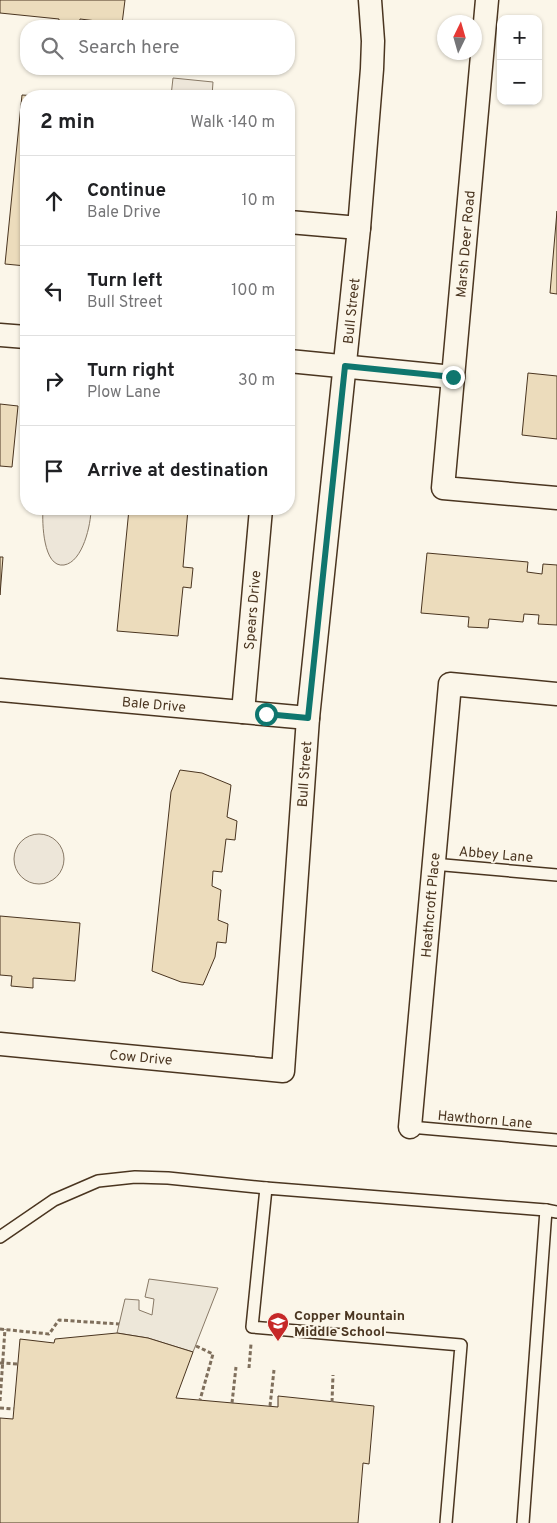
<!DOCTYPE html>
<meta charset="utf-8">
<style>
body{margin:0;font-family:Overpass,sans-serif;background:#f6f6f6;color:#202124}
.controls{position:absolute;right:15px;top:15px;display:grid;overflow:hidden;border-radius:10px;box-shadow:0 1px 4px #0004}
.controls button{width:45px;height:45px;display:grid;place-items:center;padding:0;border:0;border-bottom:1px solid #e0e0e0;background:#fff;color:#202124;font:25px sans-serif}
.compass{position:absolute;left:437px;top:15px;width:45px;height:45px;border-radius:50%;background:#fff;box-shadow:0 1px 4px #0004;rotate:5deg}
.stop{position:absolute;width:15px;height:15px;margin:-11px;border:4px solid #0f766e;border-radius:50%;background:#fff}
.stop.end{background:#0f766e;border-color:#fff;box-shadow:0 1px 5px #0008}
.list{margin:0;padding:0;list-style:none}
h2{display:flex;justify-content:space-between;align-items:center;height:65px;margin:0;padding:0 20px;font-size:21px}
h2 small{font-size:16px;font-weight:400;color:#757577}
.list li{display:grid;grid-template-columns:32px 1fr auto;gap:15px;align-items:center;box-sizing:border-box;height:90px;padding:0 20px;border-top:1px solid #e0e0e0}
.list b{display:block;font-size:19px;white-space:nowrap}
.list p{margin:0;font-size:16px;white-space:nowrap;color:#757577}
.list em{font-size:16px;font-style:normal;color:#757577}
.icon{flex:none;width:28px;height:28px;fill:none;stroke:currentColor;stroke-width:2;stroke-linecap:round;stroke-linejoin:round}
.map{position:relative;flex:none;width:557px;height:1523px;overflow:hidden}
.search{position:absolute;background:#fff;box-shadow:0 1px 4px #0004;left:20px;top:20px;width:275px;height:55px;display:flex;align-items:center;gap:12px;box-sizing:border-box;padding:0 18px;border-radius:20px;color:#757577;font-size:19px}
.panel{position:absolute;background:#fff;box-shadow:0 1px 4px #0004;left:20px;top:90px;width:275px;height:425px;border-radius:20px}
.map>svg:first-child{display:block}
.green{fill:#ede6d9;stroke:#887966}
.parking{fill:#ede7d9;stroke:#887966}
.building{fill:#ecdcbc;stroke:#4a3520}
.lines{fill:none;stroke-linecap:round;stroke-linejoin:round}
.service-casing{stroke:#4a3520;stroke-width:14}
.minor-casing{stroke:#4a3520;stroke-width:25}
.path{stroke:#7f6f5c;stroke-width:3;stroke-dasharray:4 2.5;stroke-linecap:butt}
.service{stroke:#fbf6e9;stroke-width:11}
.minor{stroke:#fbf6e9;stroke-width:22}
.route{stroke:#0f766e;stroke-width:6}
.labels{text-anchor:middle;stroke-width:4;stroke-linejoin:round;paint-order:stroke}
.street-label{font-size:14px;fill:#4a3520;stroke:#fbf6e9}
.poi-label{font-size:14px;font-weight:bold;fill:#4a3520;stroke:#fbf6e9;text-anchor:start}
</style>
<div class="map">
<svg width="557" height="1523" viewBox="0 0 557 1523">
<rect width="100%" height="100%" fill="#fbf6e9"/>
<g class="green">
<polygon points="173,78 213,82 212,96 171,96"/>
<path d="M43,509H91C91,524 83,562 64,565C43,568 42,522 43,509Z"/>
<circle cx="39" cy="859" r="25"/>
</g>
<polygon class="parking" points="149,1279 218,1288 193,1352 148,1338 117,1333 125,1299 139,1300 139,1310 152,1315 154,1299 145,1297"/>
<g class="building">
<polygon points="0,0 125,0 122,24 80,19 79,26 59,26 59,19 0,13"/>
<polygon points="22,95 38,96 26,96 26,266 5,264"/>
<polygon points="557,211 557,294 550,293"/>
<polygon points="528,373 557,376 557,439 522,435"/>
<polygon points="0,404 18,406 12,467 0,466"/>
<polygon points="129,509 188,509 183,567 193,568 191,588 183,587 178,636 117,631"/>
<polygon points="427,553 528,562 527,572 542,574 543,564 557,565 557,625 538,624 539,615 524,614 523,622 489,619 488,628 468,627 469,617 421,613"/>
<polygon points="0,557 3,557 0,595"/>
<polygon points="180,770 202,773 231,785 227,817 237,821 235,840 226,839 222,872 213,871 212,886 221,890 218,920 228,924 226,943 217,942 215,957 203,985 181,982 152,971 171,792"/>
<polygon points="0,916 80,923 75,981 33,978 33,988 11,986 12,976 0,975"/>
<polygon points="117,1333 148,1338 193,1352 176,1398 278,1407 278,1396 374,1406 369,1464 363,1463 358,1523 0,1523 0,1418 13,1419 20,1339 54,1343 55,1339"/>
</g>
<g class="lines">
<g class="service-casing">
<g id="service">
<polyline points="433,864 557,875"/>
<polyline points="410,1127 557,1140"/>
<polyline points="0,1237 54,1200 98,1181 135,1177 168,1178 266,1188"/>
<polyline points="446,1523 461,1345 252,1327 266,1188 546,1210"/>
<polyline points="523,1523 546,1210 557,1212"/>
</g>
</g>
<g class="minor-casing">
<g id="minor">
<polyline points="487,0 443,488 557,498"/>
<polyline points="289,222 359,228"/>
<polyline points="0,335 26,337"/>
<polyline points="289,361 453,377"/>
<polyline points="0,690 308,718"/>
<polyline points="243,712 261,509"/>
<polyline points="0,1044 283,1071 308,718 359,228 372,69 373,41 370,0"/>
<polyline points="410,1127 450,684 557,694"/>
</g>
</g>
<g class="path">
<polyline points="0,1329 49,1334 59,1320 119,1324"/>
<polyline points="196,1346 213,1354 200,1400"/>
<polyline points="0,1363 18,1364"/>
<polyline points="249,1368 251,1344"/>
<polyline points="0,1401 5,1329"/>
<polyline points="332,1402 333,1375"/>
<polyline points="232,1403 236,1367"/>
<polyline points="270,1406 274,1370"/>
<polyline points="0,1408 14,1409"/>
</g>
<use href="#service" class="service"/>
<use href="#minor" class="minor"/>
</g>
<g class="lines">
<polyline class="route" points="266,714 308,718 345,366 453,377"/>
</g>
<defs>
<g id="school-pin" transform="scale(1.125)"><path d="M0 17L-7.5 6A9.5 9.5 0 1 1 7.5 6Z" fill="#c62828" stroke="#fbf6e9"/><path d="M0-5L7-2L0 1L-7-2ZM-4 1L0 2.5L4 1V4Q0 6-4 4Z" fill="#fff"/></g>
</defs>
<g fill-rule="evenodd">
<use href="#school-pin" x="278" y="1323"/>
</g>
<g class="labels">
<g class="street-label">
<text transform="translate(465 244) rotate(-85)" y="5">Marsh Deer Road</text>
<text transform="translate(351 311) rotate(-84)" y="5">Bull Street</text>
<text transform="translate(252 610) rotate(-85)" y="5">Spears Drive</text>
<text transform="translate(154 704) rotate(5)" y="5">Bale Drive</text>
<text transform="translate(304 774) rotate(-86)" y="5">Bull Street</text>
<text transform="translate(496 854) rotate(5)" y="5">Abbey Lane</text>
<text transform="translate(430 905) rotate(-85)" y="5">Heathcroft Place</text>
<text transform="translate(141 1057) rotate(5)" y="5">Cow Drive</text>
<text transform="translate(485 1119) rotate(5)" y="5">Hawthorn Lane</text>
</g>
<g class="poi-label">
<text x="294" y="1320">Copper Mountain<tspan x="294" dy="16">Middle School</tspan></text>
</g>
</g>
</svg>
<div class="controls">
<button>+</button>
<button>−</button>
</div>
<svg class="compass" viewBox="-18 -18 36 36"><path d="M0-13l5 13h-10z" fill="#e53935"/><path d="M0 13l5-13h-10z" fill="#757577"/></svg>
<div class="stop" style="left:266px;top:714px"></div>
<div class="stop end" style="left:453px;top:377px"></div>
<div class="search"><svg class="icon" aria-label="search" viewBox="0 0 24 24"><circle cx="10" cy="10" r="6"/><path d="M15 15l6 6"/></svg>Search here</div>
<section class="panel">
<h2>2 min<small>Walk · 140 m</small></h2>
<ul class="list">
<li><svg class="icon" aria-label="ahead" viewBox="0 0 24 24"><path d="M12 20V5M6 11l6-6 6 6"/></svg><div><b>Continue</b><p>Bale Drive</p></div><em>10 m</em></li>
<li><svg class="icon" aria-label="left" viewBox="0 0 24 24"><path d="M17 20v-9H6M10 6l-5 5 5 5"/></svg><div><b>Turn left</b><p>Bull Street</p></div><em>100 m</em></li>
<li><svg class="icon" aria-label="right" viewBox="0 0 24 24"><path d="M7 20v-9h11M14 6l5 5-5 5"/></svg><div><b>Turn right</b><p>Plow Lane</p></div><em>30 m</em></li>
<li><svg class="icon" aria-label="arrive" viewBox="0 0 24 24"><path d="M6 21V4h12l-3 4 3 4H6"/></svg><div><b>Arrive at destination</b></div></li>
</ul>
</section>
</div>
